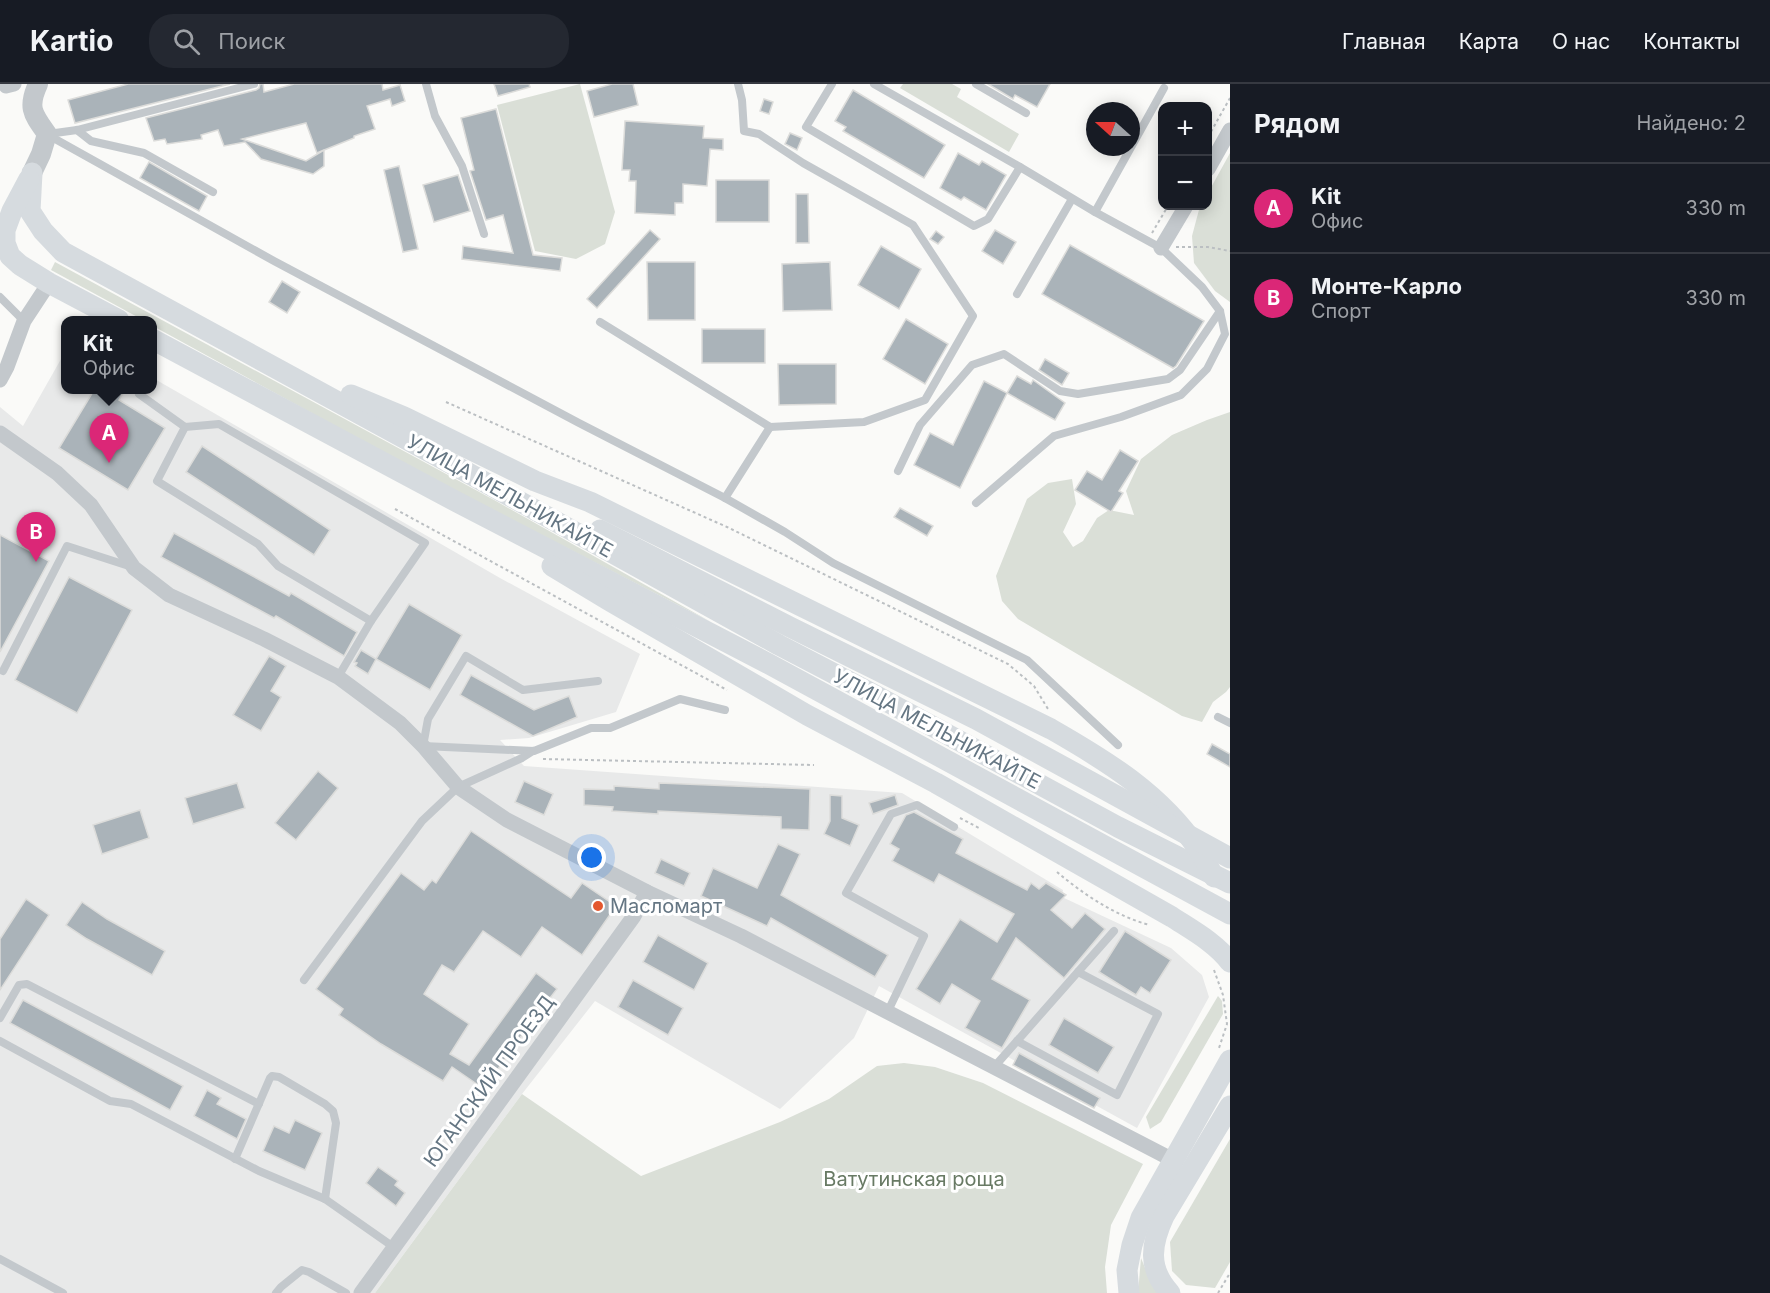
<!DOCTYPE html>
<html lang="ru">
<meta charset="utf-8">
<style>
body{margin:0;font-family:Inter,sans-serif;background:#242831;color:#f1f3f6}
.controls{position:absolute;right:18px;top:18px;display:grid;overflow:hidden;border-radius:12px;box-shadow:0 3px 15px #0003}
.controls button{width:54px;height:54px;display:grid;place-items:center;padding:0;border:0;border-bottom:2px solid #363941;background:#171b24;color:#f1f3f6;font:30px sans-serif}
.compass{position:absolute;left:1086px;top:18px;width:54px;height:54px;border-radius:50%;background:#171b24;box-shadow:0 3px 15px #0003;rotate:291deg}
.you{position:absolute;left:592px;top:774px;width:21px;height:21px;margin:-15px;border:4px solid #fff;border-radius:50%;background:#1a73e8;box-shadow:0 0 0 9px #1a73e833}
.badge{display:grid;place-items:center;width:39px;height:39px;border-radius:50%;background:#db2777;color:#fff;font-size:20px;font-weight:700}
.pin{position:absolute;translate:-50% -50px;filter:drop-shadow(0 2px 3px #0008)}
.pin::after{content:'';position:absolute;top:32px;width:21px;height:18px;background:inherit;clip-path:polygon(0 0,100% 0,50% 100%)}
.popup{position:absolute;left:61px;top:232px;width:96px;height:78px;box-sizing:border-box;display:grid;place-content:center;border-radius:12px;background:#171b24;filter:drop-shadow(0 2px 4px #0005);font-size:20px;white-space:nowrap;color:#9ea1a6}
.popup b{font-size:22px;color:#f1f3f6}
.popup::after{content:'';position:absolute;left:50%;top:100%;margin-left:-12px;border:12px solid transparent;border-top-color:#171b24}
.list{margin:0;padding:0;list-style:none}
h2{display:flex;justify-content:space-between;align-items:center;height:78px;margin:0;padding:0 24px;font-size:26px}
h2 small{font-size:20px;font-weight:400;color:#9ea1a6}
.list li{display:grid;grid-template-columns:39px 1fr auto;gap:18px;align-items:center;box-sizing:border-box;height:90px;padding:0 24px;border-top:2px solid #363941}
.list b{display:block;font-size:22px;white-space:nowrap}
.list p{margin:0;font-size:20px;white-space:nowrap;color:#9ea1a6}
.list em{font-size:20px;font-style:normal;color:#9ea1a6}
.icon{flex:none;width:33px;height:33px;fill:none;stroke:currentColor;stroke-width:2;stroke-linecap:round;stroke-linejoin:round}
.map{position:relative;flex:none;width:1230px;height:1209px;overflow:hidden}
header{display:flex;align-items:center;gap:36px;box-sizing:border-box;height:84px;padding:0 30px;background:#171b24;border-bottom:2px solid #363941}
header strong{font-size:28px}
nav{display:flex;gap:33px;margin-inline-start:auto;font-size:21px}
.search{width:420px;height:54px;background:#242831;display:flex;align-items:center;gap:15px;box-sizing:border-box;padding:0 21px;border-radius:24px;color:#9ea1a6;font-size:22px}
main{display:flex}
aside{flex:1;background:#171b24}
.map>svg:first-child{display:block}
.built{fill:#e8e9e9}
.green{fill:#dadfd7}
.building{fill:#aab3b9;stroke:#dcdcda;stroke-width:1.5;fill-rule:evenodd}
.lines{fill:none;stroke-linecap:round;stroke-linejoin:round}
.path{stroke:#bbbfc2;stroke-width:2;stroke-dasharray:3 3;stroke-linecap:butt}
.service{stroke:#c3c8cc;stroke-width:8}
.minor{stroke:#c3c8cc;stroke-width:15}
.tertiary{stroke:#c3c8cc;stroke-width:20}
.secondary{stroke:#d6dbdf;stroke-width:21}
.poi-dot{fill:#e4572e;stroke:#fff;stroke-width:2}
.labels{text-anchor:middle;stroke-width:6;stroke-linejoin:round;paint-order:stroke}
.street-label{font-size:20px;fill:#657683;stroke:#fff}
.poi-label{font-size:20px;fill:#657683;stroke:#fff;text-anchor:start}
.park-label{font-size:20px;fill:#687a64;stroke:#fff}
</style>
<header>
<strong>Kartio</strong>
<div class="search"><svg class="icon" aria-label="search" viewBox="0 0 24 24"><circle cx="10" cy="10" r="6"/><path d="M15 15l6 6"/></svg>Поиск</div>
<nav><a>Главная</a><a>Карта</a><a>О нас</a><a>Контакты</a></nav>
</header>
<main>
<div class="map">
<svg width="1230" height="1209" viewBox="0 0 1230 1209">
<rect width="100%" height="100%" fill="#fafaf8"/>
<polygon class="built" points="65,268 66,306 152,306 153,294 500,494 640,570 616,628 529,654 500,656 524,682 902,709 1063,806 1062,813 1171,864 1202,891 1209,913 1137,1044 879,902 854,954 780,1025 595,917 522,1010 375,1209 0,1209 0,323 23,342"/>
<g class="green">
<polygon points="580,0 615,128 605,160 576,175 535,167 497,21"/>
<polygon points="903,0 952,0 961,5 957,13 1019,50 1009,68 900,4"/>
<polygon points="1230,69 1230,218 1215,207 1194,179 1192,152 1200,122 1208,122 1208,109"/>
<polygon points="55,178 496,417 711,538 421,389 153,242 152,236 143,236 51,186"/>
<polygon points="1230,328 1230,603 1226,608 1213,618 1202,638 1182,632 1018,535 1002,517 996,492 1027,415 1048,399 1072,395 1076,420 1063,448 1073,463 1083,457 1097,434 1109,426 1134,431 1126,407 1141,375 1172,351 1207,336"/>
<polygon points="1218,912 1222,917 1223,930 1161,1038 1150,1045 1146,1033"/>
<polygon points="904,979 935,983 983,999 1143,1080 1111,1141 1105,1183 1107,1209 375,1209 522,1010 641,1092 780,1038 829,1015 877,982"/>
<polygon points="1230,1055 1230,1178 1215,1204 1186,1201 1172,1187 1170,1158"/>
<polygon points="1141,1174 1150,1196 1158,1209 1138,1209"/>
</g>
<g class="building">
<polygon points="128,0 230,0 75,39 68,16"/>
<path d="M260,0H263L264,8L294,0H382L383,6L400,1L405,17L392,22L390,15L367,22L375,45L354,52V54L324,66V82L313,90L261,75L245,58L224,62L218,46L201,51L202,55L167,60L165,55L154,57L146,34L256,6L259,4ZM306,39L317,69L324,66L306,77L242,55Z"/>
<polygon points="494,0 529,0 530,3 498,12"/>
<polygon points="612,0 633,0 638,21 594,33 587,7"/>
<polygon points="988,0 1050,0 1037,23 1015,11 1013,15"/>
<polygon points="853,6 945,61 924,94 843,47 846,43 835,37"/>
<polygon points="764,15 773,18 769,30 760,27"/>
<polygon points="496,25 533,171 562,174 560,187 462,175 463,162 513,169 503,131 486,136 470,87 474,86 461,34"/>
<polygon points="625,37 704,42 703,54 723,55 723,66 710,65 707,102 683,100 683,119 675,119 675,131 635,129 636,97 629,97 630,86 622,86"/>
<polygon points="790,49 802,54 797,66 785,60"/>
<polygon points="958,69 979,81 982,77 1006,91 986,126 964,113 961,116 940,104"/>
<polygon points="149,78 207,112 199,127 140,94"/>
<polygon points="399,82 418,165 403,168 384,86"/>
<polygon points="458,91 470,127 434,138 423,101"/>
<rect x="716" y="96" width="53" height="42"/>
<polygon points="796,110 808,110 809,159 796,159"/>
<polygon points="650,146 660,155 597,224 587,215"/>
<polygon points="995,146 1016,158 1003,180 982,167"/>
<polygon points="936,147 944,153 938,160 930,155"/>
<polygon points="1070,161 1204,237 1176,282 1173,284 1042,210"/>
<polygon points="881,162 921,185 899,225 858,201"/>
<polygon points="647,178 695,178 695,236 648,236"/>
<polygon points="830,178 832,226 783,227 782,180"/>
<polygon points="282,197 300,208 287,229 269,218"/>
<polygon points="906,235 948,260 925,300 883,275"/>
<rect x="702" y="245" width="63" height="34"/>
<polygon points="1045,275 1069,289 1062,301 1039,286"/>
<polygon points="778,280 836,280 836,320 779,321"/>
<polygon points="1017,292 1031,300 1033,296 1065,319 1055,336 1007,309"/>
<polygon points="984,297 1007,309 960,404 914,381 930,349 953,361"/>
<polygon points="94,306 125,306 119,316 165,344 128,406 59,364"/>
<polygon points="202,362 330,446 314,471 186,388"/>
<polygon points="1120,366 1138,377 1119,407 1123,409 1111,428 1075,406 1087,387 1102,396"/>
<polygon points="900,424 933,442 927,452 894,433"/>
<polygon points="174,449 289,512 291,509 357,548 344,572 276,532 274,534 161,473"/>
<polygon points="0,451 49,477 0,568"/>
<polygon points="69,493 132,526 77,629 15,596"/>
<polygon points="409,520 462,551 430,606 376,575"/>
<polygon points="361,566 376,575 368,590 355,582 357,579 354,578"/>
<polygon points="269,572 286,582 271,607 281,613 261,647 233,631"/>
<polygon points="471,591 534,626 569,612 577,633 533,652 460,611"/>
<polygon points="1212,660 1230,670 1230,683 1207,670"/>
<polygon points="318,687 338,704 296,756 275,739"/>
<polygon points="524,697 553,710 544,731 515,718"/>
<polygon points="237,699 245,724 193,740 185,714"/>
<polygon points="659,699 810,705 809,746 781,745 781,733 658,727 658,730 612,727 613,723 584,721 584,705 614,706 614,702 659,705"/>
<polygon points="830,711 842,712 842,734 859,741 850,762 824,750 830,737"/>
<polygon points="895,711 898,721 873,730 869,719"/>
<polygon points="140,726 149,754 102,770 93,741"/>
<polygon points="914,728 963,755 956,769 1027,806 1031,799 1039,805 1046,799 1066,811 1051,826 1072,844 1085,829 1105,845 1064,894 1016,854 992,895 1030,916 1002,964 965,944 980,917 952,900 940,920 916,905 960,835 997,858 1014,830 939,790 934,799 892,777 899,765 890,760 906,731"/>
<polygon points="471,747 571,814 582,799 616,822 582,871 542,843 521,873 483,847 454,888 442,881 424,910 469,940 450,970 469,981 536,889 557,905 529,941 484,1005 452,983 443,997 381,960 339,931 343,925 316,905 401,789 424,806 432,796 436,799"/>
<polygon points="778,760 800,770 781,811 888,871 875,893 771,834 767,842 701,812 713,784 757,804"/>
<polygon points="661,775 690,789 684,802 655,789"/>
<polygon points="26,815 49,831 0,906 0,855"/>
<polygon points="82,818 107,835 165,867 152,891 87,855 66,841"/>
<polygon points="1125,847 1171,876 1150,909 1141,903 1136,911 1099,888"/>
<polygon points="658,851 708,879 694,906 643,878"/>
<polygon points="633,896 683,924 668,951 618,923"/>
<polygon points="23,916 183,1002 170,1026 10,939"/>
<polygon points="1064,934 1114,963 1098,989 1049,961"/>
<polygon points="1019,969 1100,1014 1094,1024 1013,981"/>
<polygon points="207,1006 221,1014 217,1020 246,1035 237,1055 194,1032"/>
<polygon points="295,1036 322,1049 305,1086 263,1067 274,1042 289,1049"/>
<polygon points="378,1083 398,1097 395,1101 405,1109 396,1122 366,1099"/>
</g>
<g class="lines">
<g class="path">
<polyline points="1208,53 1230,14"/>
<polyline points="1208,103 1211,98"/>
<polyline points="1152,149 1168,122"/>
<polyline points="1176,163 1208,163 1230,167"/>
<polyline points="446,318 727,443 1008,580 1034,602 1048,625"/>
<polyline points="395,425 727,606"/>
<polyline points="543,675 814,681"/>
<polyline points="960,734 979,744"/>
<path d="M1057,788C1083,810 1117,833 1150,841"/>
<polyline points="1214,886 1223,911 1227,940 1219,964"/>
<polyline points="1218,1209 1230,1189"/>
</g>
<g class="service">
<polyline points="426,0 435,32 462,82 484,150"/>
<polyline points="832,0 806,43 974,142 988,135 1020,83 1095,128 1164,4"/>
<polyline points="874,0 1020,83"/>
<polyline points="976,0 1026,29"/>
<polyline points="77,46 91,57 144,69 213,108"/>
<polyline points="48,50 77,46 254,0"/>
<polyline points="48,51 274,177 579,339 725,414 785,448 833,479 1027,576 1118,661"/>
<polyline points="1017,210 1072,115"/>
<polyline points="0,213 24,237"/>
<polyline points="600,238 770,343 864,338 925,316 973,232 913,141 803,79 759,50 744,47 742,16 738,0"/>
<polyline points="139,310 185,343 157,397 258,460 278,482 371,537 338,593"/>
<polyline points="185,343 219,340 425,459 371,537"/>
<polyline points="898,387 920,341 972,281 1004,270 1060,307 1078,310 1168,295 1180,286 1220,227"/>
<polyline points="725,414 770,343"/>
<polyline points="976,419 1054,352 1121,333 1181,311 1207,285 1225,250 1220,227 1202,203 1161,164 1095,128"/>
<polyline points="3,587 67,462 132,483"/>
<polyline points="598,597 523,606 466,572 428,635 423,662 534,667 591,644 610,644 680,615 725,626"/>
<polyline points="1218,633 1230,639"/>
<polyline points="304,896 422,737 458,703 522,674 533,667"/>
<polyline points="888,927 924,852 846,809 891,730 917,721 954,743"/>
<polyline points="0,934 19,901 27,900 259,1020"/>
<polyline points="0,957 110,1017 131,1020 259,1087 325,1115 395,1164"/>
<polyline points="1017,957 1117,1011 1158,930 1078,888"/>
<polyline points="995,982 1114,847"/>
<polyline points="235,1075 270,994 272,992 279,993 325,1020 333,1027 336,1039 325,1115"/>
<polyline points="0,1175 63,1209"/>
<polyline points="276,1209 281,1203 302,1186 309,1188 346,1209"/>
</g>
<g class="minor">
<polyline points="6,2 14,0"/>
<polyline points="1208,85 1230,46"/>
<polyline points="1161,164 1186,122"/>
<polyline points="0,296 7,283 24,237 49,199"/>
<polyline points="0,349 57,389 91,421 134,484 169,511 264,555 338,593 400,639 423,662 458,703 507,736 647,808 741,852 1173,1076"/>
<polyline points="361,1209 634,832 647,808"/>
</g>
<path class="tertiary" d="M32,89L41,70L47,50C33,30 27,24 38,0"/>
<g class="secondary">
<polyline points="32,89 30,127 43,147 63,168 470,390 779,561 873,610 1118,743 1230,799"/>
<polyline points="29,95 12,127 5,146 5,159 10,172 20,181 49,199 119,236"/>
<polyline points="152,255 457,418 769,580 1230,830"/>
<path d="M351,311L404,333L535,397L590,418L1051,645C1107,677 1161,710 1198,765C1204,774 1209,784 1214,793"/>
<polyline points="600,446 790,543 976,635 1230,774"/>
<path d="M552,482L610,517L807,631L936,699L1172,833C1192,846 1216,859 1230,878"/>
<polyline points="1129,1209 1127,1186 1132,1161 1141,1134 1230,976"/>
<path d="M1170,1209C1147,1184 1151,1160 1164,1132L1230,1022"/>
</g>
</g>
<circle class="poi-dot" cx="598" cy="822" r="6"/>
<g class="labels">
<g class="street-label">
<text transform="translate(510 412) rotate(29)" y="7">УЛИЦА МЕЛЬНИКАЙТЕ</text>
<text transform="translate(937 645) rotate(28)" y="7">УЛИЦА МЕЛЬНИКАЙТЕ</text>
<text transform="translate(489 997) rotate(-54)" y="7">ЮГАНСКИЙ ПРОЕЗД</text>
</g>
<g class="poi-label">
<text x="610" y="829">Масломарт</text>
</g>
<g class="park-label">
<text x="914" y="1102">Ватутинская роща</text>
</g>
</g>
</svg>
<div class="controls">
<button>+</button>
<button>−</button>
</div>
<svg class="compass" viewBox="-18 -18 36 36"><path d="M0-13l5 13h-10z" fill="#e53935"/><path d="M0 13l5-13h-10z" fill="#9ea1a6"/></svg>
<div class="you"></div>
<div class="pin badge" style="left:109px;top:379px">A</div>
<div class="popup"><b>Kit</b>Офис</div>
<div class="pin badge" style="left:36px;top:478px">B</div>
</div>
<aside>
<h2>Рядом<small>Найдено: 2</small></h2>
<ul class="list">
<li><span class="badge">A</span><div><b>Kit</b><p>Офис</p></div><em>330 m</em></li>
<li><span class="badge">B</span><div><b>Монте-Карло</b><p>Спорт</p></div><em>330 m</em></li>
</ul>
</aside>
</main>
